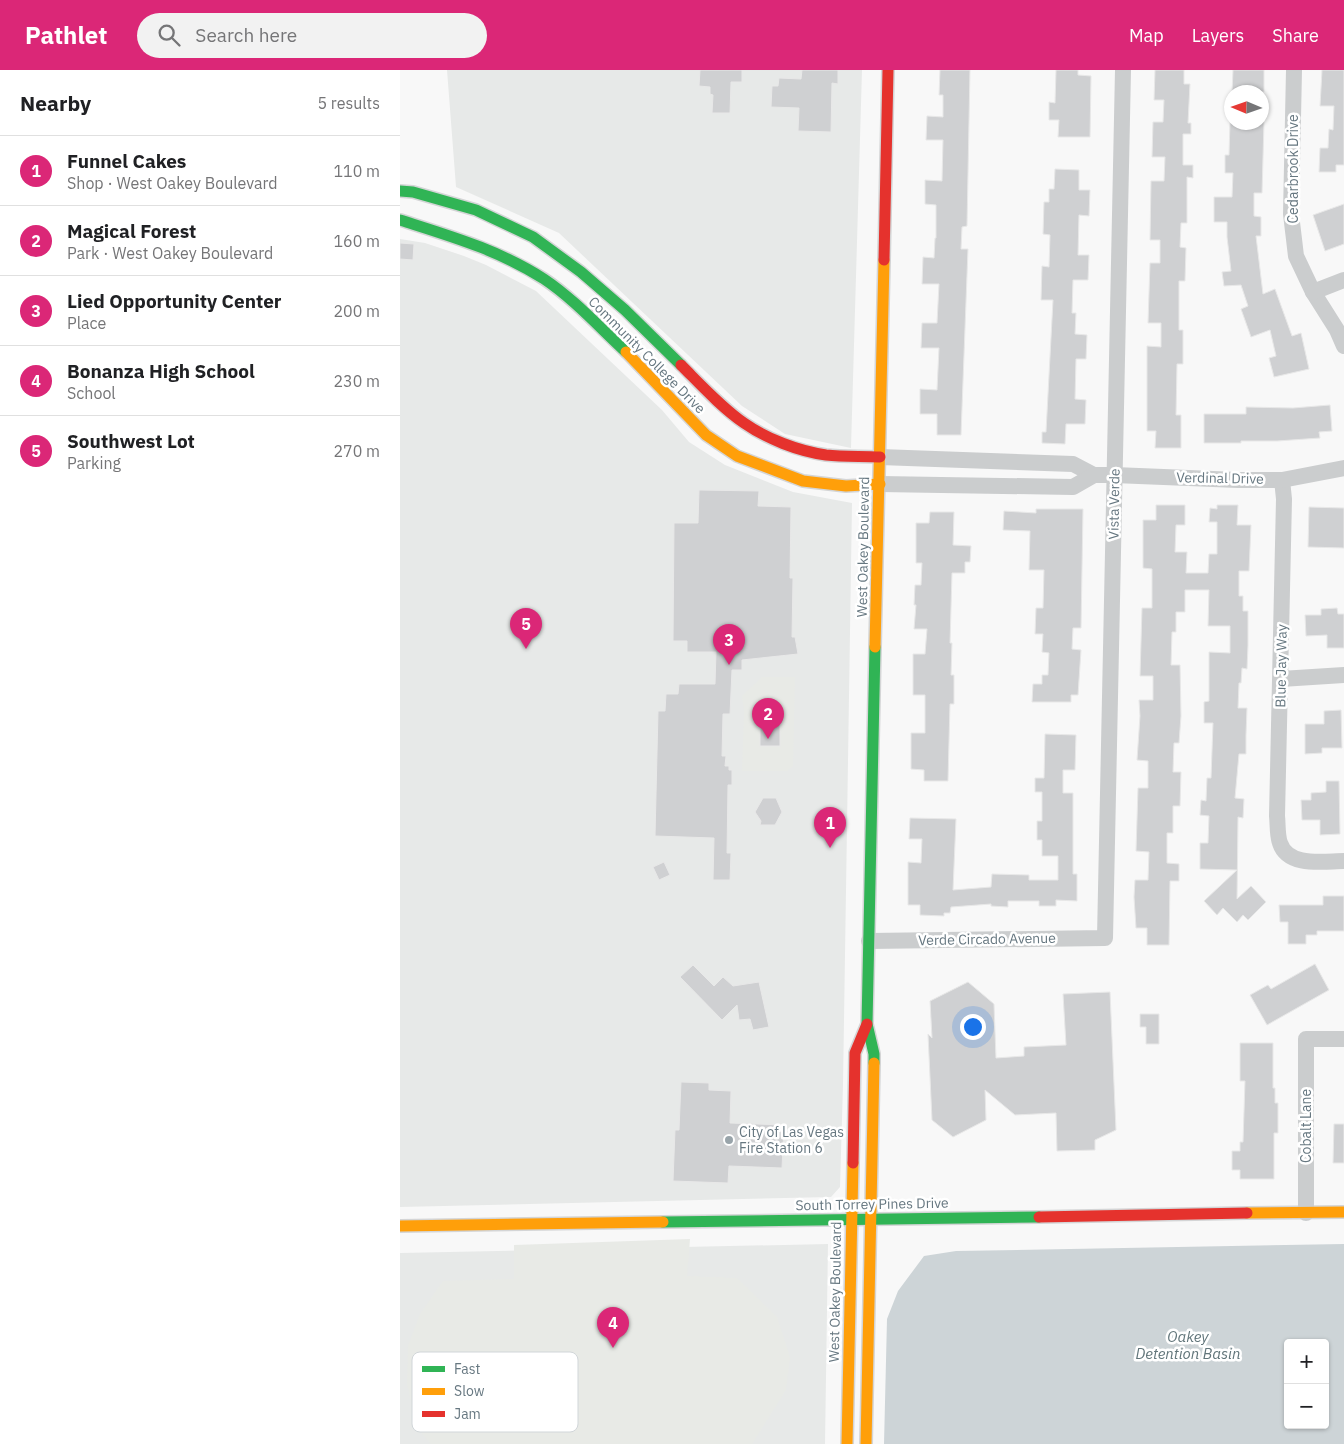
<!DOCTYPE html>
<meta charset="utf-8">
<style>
body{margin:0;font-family:"IBM Plex Sans",sans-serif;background:#f2f2f2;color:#202124}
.controls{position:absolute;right:15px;bottom:15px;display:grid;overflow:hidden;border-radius:5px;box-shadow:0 1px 4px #0004}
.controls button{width:45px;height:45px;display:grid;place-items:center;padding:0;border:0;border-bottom:1px solid #e0e0e0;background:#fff;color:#202124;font:25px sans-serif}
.compass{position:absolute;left:824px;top:15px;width:45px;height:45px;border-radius:50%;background:#fff;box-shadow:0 1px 4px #0004;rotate:272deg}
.you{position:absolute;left:572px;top:956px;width:18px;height:18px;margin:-12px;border:4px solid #fff;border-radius:50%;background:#1a73e8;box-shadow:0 0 0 8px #1a73e833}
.badge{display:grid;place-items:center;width:32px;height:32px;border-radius:50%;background:#db2777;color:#fff;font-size:16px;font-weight:700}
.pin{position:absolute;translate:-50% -41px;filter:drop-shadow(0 1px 2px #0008)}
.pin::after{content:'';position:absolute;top:26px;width:18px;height:15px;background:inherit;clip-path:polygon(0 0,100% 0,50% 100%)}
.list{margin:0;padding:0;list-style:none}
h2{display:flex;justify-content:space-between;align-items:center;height:65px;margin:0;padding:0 20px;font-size:21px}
h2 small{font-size:16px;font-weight:400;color:#757577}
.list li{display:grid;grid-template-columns:32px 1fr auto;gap:15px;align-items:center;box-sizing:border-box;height:70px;padding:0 20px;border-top:1px solid #e0e0e0}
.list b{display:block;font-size:19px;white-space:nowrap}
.list p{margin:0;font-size:16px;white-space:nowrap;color:#757577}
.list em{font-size:16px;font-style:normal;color:#757577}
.icon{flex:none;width:28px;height:28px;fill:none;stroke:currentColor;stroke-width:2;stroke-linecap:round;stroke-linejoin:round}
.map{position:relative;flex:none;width:944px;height:1374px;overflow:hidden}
header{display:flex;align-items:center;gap:30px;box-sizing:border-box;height:70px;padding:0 25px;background:#db2777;color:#fff}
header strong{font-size:24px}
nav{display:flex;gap:28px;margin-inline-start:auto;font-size:18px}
.search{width:350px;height:45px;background:#f2f2f2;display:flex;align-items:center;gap:12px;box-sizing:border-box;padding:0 18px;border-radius:28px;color:#757577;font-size:19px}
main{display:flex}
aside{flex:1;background:#fff}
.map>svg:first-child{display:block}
.built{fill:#e7e9e8}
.green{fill:#e8eae6}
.water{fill:#cdd4d7;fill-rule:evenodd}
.building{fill:#cfd0d2;stroke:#e8e8e8}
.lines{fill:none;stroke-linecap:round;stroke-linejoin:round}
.fast-casing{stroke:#d4d5d6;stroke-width:14}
.slow-casing{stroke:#d4d5d6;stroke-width:14}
.jam-casing{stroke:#d4d5d6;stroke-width:14}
.street{stroke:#cbcdce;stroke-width:16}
.fast{stroke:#30b455;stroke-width:11}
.slow{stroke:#ff9f0a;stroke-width:11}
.jam{stroke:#e5322d;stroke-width:11}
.poi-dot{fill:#99a4aa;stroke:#fff;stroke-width:2}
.labels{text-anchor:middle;stroke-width:5;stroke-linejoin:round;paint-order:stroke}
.street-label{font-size:14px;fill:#667780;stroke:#fff}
.poi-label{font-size:14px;fill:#667780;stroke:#fff;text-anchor:start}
.water-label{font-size:15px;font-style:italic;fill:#61757a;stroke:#fff}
.key{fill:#fff;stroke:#d1d6d9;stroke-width:1}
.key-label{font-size:14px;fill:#667780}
</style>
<header>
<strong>Pathlet</strong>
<div class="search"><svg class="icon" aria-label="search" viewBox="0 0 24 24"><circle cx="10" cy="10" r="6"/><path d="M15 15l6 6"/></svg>Search here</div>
<nav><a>Map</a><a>Layers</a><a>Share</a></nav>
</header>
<main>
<aside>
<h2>Nearby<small>5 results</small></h2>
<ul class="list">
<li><span class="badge">1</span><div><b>Funnel Cakes</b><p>Shop · West Oakey Boulevard</p></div><em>110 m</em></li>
<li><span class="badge">2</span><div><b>Magical Forest</b><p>Park · West Oakey Boulevard</p></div><em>160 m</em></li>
<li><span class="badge">3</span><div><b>Lied Opportunity Center</b><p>Place</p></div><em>200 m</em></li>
<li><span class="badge">4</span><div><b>Bonanza High School</b><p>School</p></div><em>230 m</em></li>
<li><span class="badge">5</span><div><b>Southwest Lot</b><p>Parking</p></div><em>270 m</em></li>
</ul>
</aside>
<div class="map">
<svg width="944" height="1374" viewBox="0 0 944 1374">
<rect width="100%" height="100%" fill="#f8f8f8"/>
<g class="built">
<polygon points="47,0 462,0 451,378 385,364 342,336 159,163 56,117"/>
<polygon points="0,169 25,173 64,186 86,195 136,221 262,340 289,372 325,395 393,422 452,433 443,1015 440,1117 431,1127 0,1137"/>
<polygon points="428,1174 425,1374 0,1374 0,1183"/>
</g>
<g class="green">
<polygon points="362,607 395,607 393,696 387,701 342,701 344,641 342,626"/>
<polygon points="290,1169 287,1206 337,1208 377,1247 390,1287 386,1320 352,1374 31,1374 17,1358 7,1314 8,1276 20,1244 43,1211 114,1209 114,1175"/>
</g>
<path class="water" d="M944,1174V1374H484L487,1249L498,1221L524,1186L556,1181ZM888,1273H925V1355H888Z"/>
<g class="building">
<polygon points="300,0 342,0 342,12 331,12 330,43 312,43 313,25 310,24 310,17 299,16"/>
<polygon points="402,0 438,0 438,14 432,13 431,62 398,61 399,38 371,37 372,16 378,16 379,8 401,9"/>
<polygon points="540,0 570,0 567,156 562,157 561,179 568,179 561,365 537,365 537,344 520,344 520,319 537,320 539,278 521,278 522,253 537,253 539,214 522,214 523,187 534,188 535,168 536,168 536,135 525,134 525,110 542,111 543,70 526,70 527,46 543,47 543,25 539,25"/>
<polygon points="656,0 678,0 678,5 691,6 690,67 658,67 659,50 649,50 649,32 655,33"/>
<polygon points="755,0 784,0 784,14 790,14 788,53 791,53 791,64 783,64 783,95 793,95 793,108 787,107 787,153 781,153 780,177 786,178 785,211 779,211 779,260 783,260 783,294 777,294 776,345 781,345 781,378 755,378 756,361 747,361 747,276 761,277 761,253 748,253 750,193 760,193 760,170 750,170 751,111 764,111 765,87 752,87 753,52 763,52 764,30 754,30"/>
<polygon points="833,0 864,0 864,22 832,22"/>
<polygon points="922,0 944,0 944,95 936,95 936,102 919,102 920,78 928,78 929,59 933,60 934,36 920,36"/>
<polygon points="830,52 864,52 862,123 854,123 854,146 861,147 861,166 856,166 863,224 875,219 892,266 901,263 909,299 874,307 869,288 876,286 870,260 851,267 841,239 848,236 841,215 824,216 822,202 831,201 827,167 827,152 814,152 814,127 832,127 833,103 825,103 825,85 829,85"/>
<polygon points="655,99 679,100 679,120 690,120 689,146 679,145 678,185 689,185 688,210 673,210 672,243 676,243 675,264 687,265 686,289 676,289 675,329 686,330 685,354 666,354 665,374 642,373 642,362 646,362 653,230 641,230 642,196 649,197 650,165 643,164 644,132 649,132 649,119 654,119"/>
<polygon points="944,134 944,174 925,181 913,145"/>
<polygon points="0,173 14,174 13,190 0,189"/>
<polygon points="930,335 932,361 919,362 920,368 877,371 841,371 841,373 804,373 804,344 846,344 846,337 893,338"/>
<polygon points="299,420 359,421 358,436 391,437 390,508 393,508 392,567 395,567 398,584 342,590 342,600 332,600 330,644 323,644 322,686 326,686 325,696 329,696 329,700 332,700 332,715 328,715 327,783 331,783 330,810 313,810 314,768 255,766 258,641 265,641 266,624 278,624 279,614 315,614 316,582 287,582 287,571 273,571 274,453 298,453"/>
<polygon points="756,435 785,435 785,455 776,455 775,482 787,482 786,503 808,503 809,484 817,484 817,452 809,452 810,438 817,439 817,435 838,435 837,455 851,455 849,501 839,501 839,526 843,526 843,541 848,541 848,575 847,599 842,598 841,613 839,613 838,638 847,638 846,665 846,684 839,684 835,728 844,729 843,748 838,747 837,829 851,816 866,832 848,850 843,845 837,852 823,838 817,845 804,831 837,800 800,799 800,773 808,773 809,746 800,745 801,730 806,731 807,708 811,708 813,653 804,653 804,632 809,631 809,582 830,583 830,556 808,556 809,520 785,520 785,542 776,542 776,562 772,562 771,595 780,595 781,646 779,673 774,673 773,702 781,702 780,736 773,736 773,763 767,763 767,793 779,794 779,811 770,811 769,875 747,875 747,858 736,858 734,827 735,810 748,810 749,782 736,781 738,718 748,718 748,691 737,690 740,646 739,630 753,630 753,606 740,606 742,538 752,538 752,499 743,498 743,450 756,450"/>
<polygon points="909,437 944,438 944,478 908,477"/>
<polygon points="636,439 683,439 681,558 673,558 672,579 681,580 678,625 671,625 671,632 632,632 633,614 642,614 642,605 648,605 649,583 642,582 643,564 635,564 636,538 643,538 644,500 629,500 630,461 603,460 604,441 636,443"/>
<polygon points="530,442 554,442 553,475 571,476 570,492 565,492 565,503 552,503 550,573 552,573 551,605 554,605 554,634 550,634 548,711 524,711 524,700 511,699 511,663 525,663 525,625 513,625 513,584 525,584 527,559 514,559 516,535 514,535 515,515 521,515 522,493 516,493 516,453 529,453"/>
<polygon points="937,538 938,544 944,544 944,578 927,578 927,565 906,566 905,545 921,545 921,539"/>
<polygon points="941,640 942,678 922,678 922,683 905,684 905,654 924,654 924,641"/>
<rect x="360" y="652" width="20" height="24"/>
<polygon points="645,664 676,665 675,700 663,700 663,723 673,723 673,804 677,804 677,831 656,830 656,836 639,836 639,831 608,831 608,837 591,836 591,834 551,837 550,843 544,843 544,846 520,845 520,835 508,835 508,792 521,793 522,769 509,769 510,748 556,749 553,820 591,817 592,804 629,805 629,810 658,810 658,786 642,786 642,770 637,770 637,751 642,751 642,722 635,722 635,708 644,708"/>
<polygon points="926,711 939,711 940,764 920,765 920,750 902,750 901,730 911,730 911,723 926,722"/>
<polygon points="363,728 376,728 382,742 375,755 360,755 361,751 355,742"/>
<polygon points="264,792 270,805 259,810 253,797"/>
<polygon points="923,826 944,826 944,861 917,861 917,865 906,865 906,874 888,874 888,852 880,852 879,835 923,835"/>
<polygon points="915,894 929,920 867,955 850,925 868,915 871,919"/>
<polygon points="293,895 314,916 323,907 333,916 359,912 369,957 353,960 350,949 339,950 337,935 322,950 280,907"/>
<polygon points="568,912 594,934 596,988 624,986 624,977 666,975 663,924 710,922 716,1060 695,1070 695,1080 657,1081 656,1043 615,1045 585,1020 586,1050 553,1067 532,1050 528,964 532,968 530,931"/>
<polygon points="740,944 759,944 759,974 746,974 746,957 740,957"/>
<polygon points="840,973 873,973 873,1018 875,1018 875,1033 878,1033 878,1063 874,1063 874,1109 840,1109 840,1100 832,1100 832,1081 840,1081 840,1072 843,1072 845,1011 840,1011"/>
<polygon points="281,1012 309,1013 309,1020 331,1021 330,1053 384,1055 382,1098 329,1096 328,1113 273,1111 275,1060 279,1060"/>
<polygon points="934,1054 944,1054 944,1093 933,1093"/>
</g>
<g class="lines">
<g class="fast-casing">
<g id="fast">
<polyline points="0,121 13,122 76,140 133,167 181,202 225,240 281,295"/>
<path d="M0,150C50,166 99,180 144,209C174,229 200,258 226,282"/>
<polyline points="474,993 474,984 467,954 475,577"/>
<polyline points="263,1152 639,1147"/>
</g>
</g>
<g class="slow-casing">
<g id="slow">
<polyline points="226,282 306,365 337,386 403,411 446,416 480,414"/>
<polyline points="475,577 484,190"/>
<polyline points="847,1143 944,1142"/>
<polyline points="0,1156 263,1152"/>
<polyline points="447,1374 453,1093"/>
<polyline points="466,1374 474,993"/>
</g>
</g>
<g class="jam-casing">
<g id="jam">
<polyline points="484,190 488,0"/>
<path d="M281,295C301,315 321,337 344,353C367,369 398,381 426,385C444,387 462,386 480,387"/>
<polyline points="453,1093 455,983 467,954"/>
<polyline points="639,1147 847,1143"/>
</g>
</g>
<g class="street">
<polyline points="894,0 891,144 896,186 913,222 937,260 944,276"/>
<polyline points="913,222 944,210"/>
<polyline points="480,387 673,394 694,405"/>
<path d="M882,410L884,429L877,746C878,754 877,765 880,773C888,798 925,791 944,791"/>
<polyline points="480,414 673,417 694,405 714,405 838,410 882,410 944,398"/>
<polyline points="881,609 944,605"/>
<polyline points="469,871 705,868 723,0"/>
<polyline points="906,1143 906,969 944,969"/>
</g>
<use href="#fast" class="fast"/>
<use href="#slow" class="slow"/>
<use href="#jam" class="jam"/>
</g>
<circle class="poi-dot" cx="329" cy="1070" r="5"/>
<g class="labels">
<g class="street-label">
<text transform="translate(893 99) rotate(-90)" y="5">Cedarbrook Drive</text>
<text transform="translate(247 285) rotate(45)" y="5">Community College Drive</text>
<text transform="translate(820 408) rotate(1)" y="5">Verdinal Drive</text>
<text transform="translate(714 434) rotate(-89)" y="5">Vista Verde</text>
<text transform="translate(463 477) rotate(-89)" y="5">West Oakey Boulevard</text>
<text transform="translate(881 596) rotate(-89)" y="5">Blue Jay Way</text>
<text transform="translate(587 869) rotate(-1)" y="5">Verde Circado Avenue</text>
<text transform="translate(906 1056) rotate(-90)" y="5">Cobalt Lane</text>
<text transform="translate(472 1134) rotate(-1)" y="5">South Torrey Pines Drive</text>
<text transform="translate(435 1222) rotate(-89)" y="5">West Oakey Boulevard</text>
</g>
<g class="poi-label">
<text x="339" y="1067">City of Las Vegas<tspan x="339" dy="16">Fire Station 6</tspan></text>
</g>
<g class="water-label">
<text x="788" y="1272">Oakey<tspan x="788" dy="17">Detention Basin</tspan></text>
</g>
</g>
<rect x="12" y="1282" width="166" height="80" rx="8" class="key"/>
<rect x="22" y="1296" width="23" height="6" fill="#30b455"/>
<rect x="22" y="1318" width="23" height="7" fill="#ff9f0a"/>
<rect x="22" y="1341" width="23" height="6" fill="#e5322d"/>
<g class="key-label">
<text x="54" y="1304">Fast</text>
<text x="54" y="1326">Slow</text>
<text x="54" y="1349">Jam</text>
</g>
</svg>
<div class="controls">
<button>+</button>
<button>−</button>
</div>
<svg class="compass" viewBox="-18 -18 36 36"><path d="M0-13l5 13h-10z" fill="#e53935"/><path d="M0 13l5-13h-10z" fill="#757577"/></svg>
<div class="you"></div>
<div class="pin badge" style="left:430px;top:778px">1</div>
<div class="pin badge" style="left:368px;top:669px">2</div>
<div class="pin badge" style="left:329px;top:595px">3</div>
<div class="pin badge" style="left:213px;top:1278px">4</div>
<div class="pin badge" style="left:126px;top:579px">5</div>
</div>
</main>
